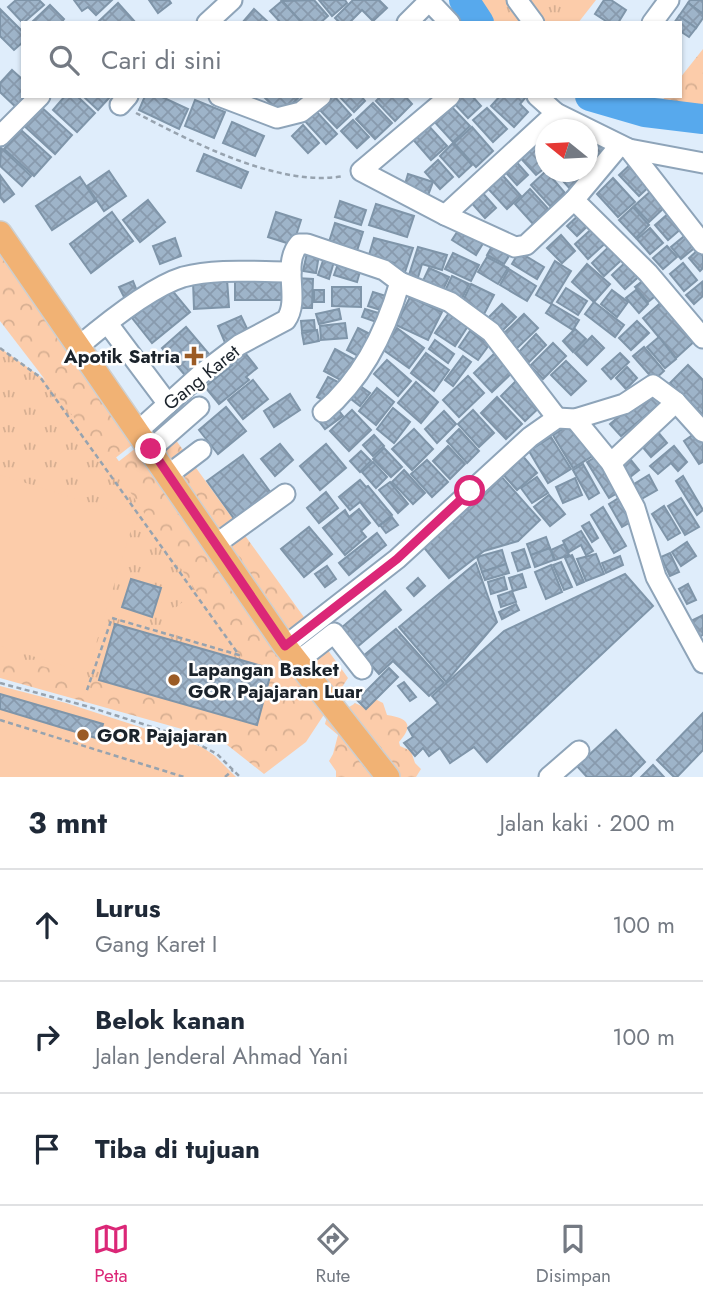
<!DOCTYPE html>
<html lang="id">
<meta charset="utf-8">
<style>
body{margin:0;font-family:Jost,sans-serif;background:#f6f6f7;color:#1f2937}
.compass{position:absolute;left:535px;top:119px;width:63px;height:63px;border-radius:50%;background:#fff;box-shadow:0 2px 5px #0004;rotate:288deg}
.stop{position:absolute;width:21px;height:21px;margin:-16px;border:5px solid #db2777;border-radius:50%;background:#fff}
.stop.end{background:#db2777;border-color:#fff;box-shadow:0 2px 7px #0008}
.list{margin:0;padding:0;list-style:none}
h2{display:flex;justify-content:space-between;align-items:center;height:91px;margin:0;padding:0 28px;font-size:30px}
h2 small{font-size:23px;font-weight:400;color:#747a83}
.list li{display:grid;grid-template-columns:46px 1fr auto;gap:21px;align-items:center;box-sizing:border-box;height:112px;padding:0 28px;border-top:2px solid #e0e1e3}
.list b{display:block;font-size:26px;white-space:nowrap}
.list p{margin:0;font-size:23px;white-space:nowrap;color:#747a83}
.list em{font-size:23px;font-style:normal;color:#747a83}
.icon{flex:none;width:38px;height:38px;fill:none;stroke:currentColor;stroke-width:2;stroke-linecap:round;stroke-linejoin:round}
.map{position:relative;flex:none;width:703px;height:777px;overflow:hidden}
.search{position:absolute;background:#fff;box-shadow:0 2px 5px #0004;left:21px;right:21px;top:21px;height:77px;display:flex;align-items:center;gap:18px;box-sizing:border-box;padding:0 24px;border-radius:0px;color:#747a83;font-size:26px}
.sheet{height:427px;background:#fff}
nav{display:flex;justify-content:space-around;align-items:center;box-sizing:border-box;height:98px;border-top:2px solid #e0e1e3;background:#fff;font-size:19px;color:#747a83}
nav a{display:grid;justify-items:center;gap:4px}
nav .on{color:#db2777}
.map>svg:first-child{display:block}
.grass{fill:url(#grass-tufts)}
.forest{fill:url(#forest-crowns)}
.pitch{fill:#fcccaa}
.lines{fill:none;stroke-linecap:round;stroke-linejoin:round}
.river{stroke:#57a9ed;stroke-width:30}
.building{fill:url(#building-cross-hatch);stroke:#7f95a9;stroke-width:2}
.minor-casing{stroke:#8ea4b9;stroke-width:23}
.major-casing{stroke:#cdcfd0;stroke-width:26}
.path{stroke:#97a3af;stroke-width:2.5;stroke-dasharray:5 3.5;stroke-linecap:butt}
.minor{stroke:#fff;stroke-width:19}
.major{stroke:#f1b274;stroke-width:23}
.route{stroke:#db2777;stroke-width:9}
.poi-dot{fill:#9b5b25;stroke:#fff;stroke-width:2.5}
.labels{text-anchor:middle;stroke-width:5;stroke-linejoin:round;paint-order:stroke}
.poi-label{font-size:19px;font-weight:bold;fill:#1b232b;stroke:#fff;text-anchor:start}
.street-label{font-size:19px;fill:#1b232b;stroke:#fff}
</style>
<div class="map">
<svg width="703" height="777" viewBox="0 0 703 777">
<defs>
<pattern id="grass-tufts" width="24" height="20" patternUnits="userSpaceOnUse" patternTransform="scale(1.75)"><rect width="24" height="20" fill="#fcccaa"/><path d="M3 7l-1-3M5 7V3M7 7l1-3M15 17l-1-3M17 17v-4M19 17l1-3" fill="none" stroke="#d7af92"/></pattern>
<pattern id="forest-crowns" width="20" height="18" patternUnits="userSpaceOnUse" patternTransform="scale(1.75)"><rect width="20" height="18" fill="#fcccaa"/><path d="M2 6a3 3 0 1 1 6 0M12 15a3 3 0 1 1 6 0" fill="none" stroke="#d7af92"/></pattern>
<pattern id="building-cross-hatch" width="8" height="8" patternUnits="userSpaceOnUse" patternTransform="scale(1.75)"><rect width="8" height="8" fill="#9eb4c9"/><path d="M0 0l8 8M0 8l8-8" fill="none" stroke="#889aad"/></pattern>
</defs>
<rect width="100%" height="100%" fill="#dfedfb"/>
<g class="grass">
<polygon points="464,0 596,0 578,23 479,23"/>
<polygon points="0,348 64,393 113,453 283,692 263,730 0,660"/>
</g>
<g class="forest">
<polygon points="703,49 703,119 653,112 666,96 680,96 680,78"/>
<polygon points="8,248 137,441 109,463 0,321 0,254"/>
<polygon points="165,425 348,678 306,742 264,774 221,740 0,678 0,654 245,724 267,698 113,466"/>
<path d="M375,699L383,703L387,715C407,718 415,724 399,742L400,746L411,751L415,763L421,769L416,777H336V771L329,761L333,754L338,735L325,724C329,707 344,713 355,703L366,708Z"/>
</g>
<g class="pitch">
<polygon points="0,475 135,517 87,673 0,646"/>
<polygon points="196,591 233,636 206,658 169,613"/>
<polygon points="0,686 66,703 202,747 215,756 236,777 0,777"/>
</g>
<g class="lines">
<g class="river">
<polyline points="464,0 479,23"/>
<polyline points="590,96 645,112 703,119"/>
</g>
</g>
<g class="building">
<polygon points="16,0 39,0 44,5 23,23 8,7"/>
<polygon points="74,0 112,0 96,15 88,7 82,11"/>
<polygon points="149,0 169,0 171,3 158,13"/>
<polygon points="314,0 328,16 320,23 302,23 282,1"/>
<polygon points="319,0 345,0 347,3 332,16"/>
<polygon points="353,0 379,0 387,8 373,21 362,10 349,23 340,23 335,18"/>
<polygon points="604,0 611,0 626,10 618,23 609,23 595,14"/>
<polygon points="690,0 703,0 703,14 688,3"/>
<polygon points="282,1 302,23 281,23 270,11"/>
<polygon points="118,3 136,23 97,23"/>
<polygon points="688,3 703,14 703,18 696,28 679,16"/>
<polygon points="50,5 64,19 61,23 31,23"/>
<polygon points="0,9 23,32 23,42 14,50 0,36"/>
<polygon points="254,9 269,23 242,23"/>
<polygon points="679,16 696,28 689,37 680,31 680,23 674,23"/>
<polygon points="12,70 23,80 23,96 32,96 19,110 0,92 0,83"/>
<polygon points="65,96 77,96 95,113 77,132 53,110"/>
<polygon points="83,96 107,96 109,98 98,110"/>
<polygon points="145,96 160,96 188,109 179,129 139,110"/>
<polygon points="297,96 298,98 282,115 264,97"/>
<polygon points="329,96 334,96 351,115 337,128 317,107"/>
<polygon points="339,96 361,96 365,101 354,112"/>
<polygon points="381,96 405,96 412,104 395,121 376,101"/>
<polygon points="454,96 472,96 481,106 468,118 451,100"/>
<polygon points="500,96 526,97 520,104 528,112 514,127 491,106"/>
<polygon points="195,100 225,112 214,138 185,126"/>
<polygon points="447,102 470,126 453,142 431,118"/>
<polygon points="373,103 392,123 375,139 356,119"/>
<polygon points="39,105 72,135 55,154 22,124"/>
<polygon points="487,108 507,129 493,142 473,120"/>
<polygon points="315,110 337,134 326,144 304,120"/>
<polygon points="353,120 369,137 357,148 341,131"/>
<polygon points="232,122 264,136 255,156 223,143"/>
<polygon points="426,123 447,146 431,160 411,137"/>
<polygon points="303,125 319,143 308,153 292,136"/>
<polygon points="472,127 493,151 476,167 454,143"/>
<polygon points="21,130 51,157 34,176 4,149"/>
<polygon points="588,134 608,152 591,171 588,168"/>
<polygon points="530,140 546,157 546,167 536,175 516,153"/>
<polygon points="453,143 472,165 459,177 440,156"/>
<polygon points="1,148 31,176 22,186 0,166"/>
<polygon points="204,154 248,172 241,188 197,171"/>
<polygon points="512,157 528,175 517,185 501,167"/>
<polygon points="438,160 453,177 440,189 425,172"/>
<polygon points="634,161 654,182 639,196 619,175"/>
<polygon points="497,169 521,196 507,209 482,182"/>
<polygon points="109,171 126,196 104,211 87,186"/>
<polygon points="546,171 565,193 551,207 531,185"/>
<polygon points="555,172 582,172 587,177 572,191"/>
<polygon points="408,174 433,182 427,198 403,191"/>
<polygon points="0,175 14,194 4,202 0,197"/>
<polygon points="80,177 96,201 52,230 36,206"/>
<polygon points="613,178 635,202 618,217 597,194"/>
<polygon points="530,189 551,212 535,226 515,204"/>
<polygon points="480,190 496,208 485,218 469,200"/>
<polygon points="651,191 665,207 649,222 634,206"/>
<polygon points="148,200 165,222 140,242 123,220"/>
<polygon points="340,201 366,210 361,225 335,217"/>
<polygon points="376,204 414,216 407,237 369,225"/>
<polygon points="633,207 649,225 636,238 619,220"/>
<polygon points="583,211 593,221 577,236 567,226"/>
<polygon points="112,212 133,241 91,273 70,244"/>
<polygon points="276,212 301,220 293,245 268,237"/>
<polygon points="669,213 682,228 668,240 655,225"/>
<polygon points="335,223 363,232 356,254 328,245"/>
<polygon points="597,224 610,239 588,259 575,244"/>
<polygon points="461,226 485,240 476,255 452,240"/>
<polygon points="650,228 663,243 650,254 637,239"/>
<polygon points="688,233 698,245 681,259 671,247"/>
<polygon points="561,235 575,251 562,263 547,248"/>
<polygon points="175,238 181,256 160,264 153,246"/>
<polygon points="374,238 413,248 404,275 392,271 394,263 369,255"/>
<polygon points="495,241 512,251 504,264 487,255"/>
<polygon points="615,241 627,255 604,276 592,263"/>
<polygon points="667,246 677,257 663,269 653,258"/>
<polygon points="418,247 447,255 442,270 422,264 416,284 407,281"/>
<polygon points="698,250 703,256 703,268 700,271 689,258"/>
<polygon points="519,252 544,267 537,279 512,264"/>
<polygon points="307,253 319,255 316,273 303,271"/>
<polygon points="453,253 479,265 471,281 445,269"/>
<polygon points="325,255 335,258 329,279 318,275"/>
<polygon points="487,257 508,268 498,284 478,272"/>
<polygon points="630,258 644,272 625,289 612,275"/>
<polygon points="339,261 361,268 357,282 334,275"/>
<polygon points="555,261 571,271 551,304 536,295"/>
<polygon points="683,263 697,280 684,291 670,274"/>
<polygon points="587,264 610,284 594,302 572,282"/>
<polygon points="429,268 449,277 441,294 421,285"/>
<polygon points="509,269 536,286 527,301 500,285"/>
<polygon points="235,276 289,277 289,300 235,300"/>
<polygon points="452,276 469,284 459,305 442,297"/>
<polygon points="649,276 661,291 648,302 635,287"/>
<polygon points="296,278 313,279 312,308 295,308"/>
<polygon points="227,279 229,307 194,309 193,281"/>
<polygon points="133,281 137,291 124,297 119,287"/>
<polygon points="702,282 703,296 694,304 686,295"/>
<polygon points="471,284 494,295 482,318 460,307"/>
<polygon points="332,287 361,287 361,307 332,306"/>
<polygon points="170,288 190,312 152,343 132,318"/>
<polygon points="566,288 587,301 578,315 557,302"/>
<rect x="314" y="290" width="10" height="12"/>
<polygon points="612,290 628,302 617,317 601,304"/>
<polygon points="636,290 648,304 639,313 626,298"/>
<polygon points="373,292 392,298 387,312 368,306"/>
<polygon points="410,297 442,312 428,340 396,325"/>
<polygon points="664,300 697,339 676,358 643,318"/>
<polygon points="594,302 624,325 615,337 585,314"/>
<polygon points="502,304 516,317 498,335 485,321"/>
<polygon points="552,304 579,320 573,330 546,313"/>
<polygon points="339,309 341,319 319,324 316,314"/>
<polygon points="365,309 385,315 382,324 362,317"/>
<polygon points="449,313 468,326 455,346 435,333"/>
<polygon points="524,314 538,328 515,350 501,336"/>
<polygon points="241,316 250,335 226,345 218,326"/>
<polygon points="314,320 315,330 302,331 301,321"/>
<polygon points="637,321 649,333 631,350 619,338"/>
<polygon points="345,323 347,338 321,340 320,326"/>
<polygon points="186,327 214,360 190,381 162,348"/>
<polygon points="358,328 372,335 360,357 347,350"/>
<polygon points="397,328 424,348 409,368 382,349"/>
<polygon points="575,329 586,339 573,352 563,341"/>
<polygon points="317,330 319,341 304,344 302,333"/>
<polygon points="470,331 489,345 478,360 459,347"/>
<polygon points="536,334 546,345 528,363 518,353"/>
<polygon points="592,336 604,348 587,365 575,353"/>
<polygon points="659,337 676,359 665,368 647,347"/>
<polygon points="435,340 454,354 448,363 429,349"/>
<polygon points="553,343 566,356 543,379 530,366"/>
<polygon points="644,347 664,371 654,380 633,356"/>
<polygon points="242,349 257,368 246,377 249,380 219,404 205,387 232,365 228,360"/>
<polygon points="335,349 357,361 346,383 324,371"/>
<polygon points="496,352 514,371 492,392 474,373"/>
<polygon points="426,353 449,370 434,391 411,373"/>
<polygon points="620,353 629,362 611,379 602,369"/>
<polygon points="463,356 471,362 453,386 445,380"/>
<polygon points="387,360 411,381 398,396 374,374"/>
<polygon points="566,361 586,381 571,395 551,375"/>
<polygon points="688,365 703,380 703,415 670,383"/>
<polygon points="627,367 637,378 626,389 616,378"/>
<polygon points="468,376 484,393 459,417 443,400"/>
<polygon points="328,377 344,385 329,403 317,397"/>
<polygon points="519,378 543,404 525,421 501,396"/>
<polygon points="253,380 268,399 243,419 228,400"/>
<polygon points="416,382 438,402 421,423 398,403"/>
<polygon points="356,383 370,393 360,406 346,395"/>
<polygon points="377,388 394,402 376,425 359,411"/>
<polygon points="652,388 663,401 621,436 610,424"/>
<polygon points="290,394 300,410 274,427 264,411"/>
<polygon points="497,397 522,424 506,439 481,413"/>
<polygon points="226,407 246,431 218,454 199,430"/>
<polygon points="336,407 343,416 325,429 318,420"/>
<polygon points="393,408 410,422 394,443 377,429"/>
<polygon points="352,410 371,430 349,451 330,431"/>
<polygon points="473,410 494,433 479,447 458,424"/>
<polygon points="444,411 456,424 437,443 425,429"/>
<polygon points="576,421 596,454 573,468 553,435"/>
<polygon points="414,429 433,449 412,470 392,449"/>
<polygon points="459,429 479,451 467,463 447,441"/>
<polygon points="657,431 667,443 651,457 641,445"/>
<polygon points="697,432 703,442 703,462 699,464 684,441"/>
<polygon points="374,435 384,446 373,456 363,445"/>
<polygon points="551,437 571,469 548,483 529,451"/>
<polygon points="280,444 293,460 275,476 261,459"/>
<polygon points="326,444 346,468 320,490 300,466"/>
<polygon points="448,446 465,464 450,479 433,461"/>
<polygon points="674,446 687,462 678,471 671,463 658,474 650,466"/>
<polygon points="384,448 402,467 391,477 373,459"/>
<polygon points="361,451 371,461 360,472 350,461"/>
<polygon points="521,454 537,473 517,490 501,472"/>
<polygon points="243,455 271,493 235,520 207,481"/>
<polygon points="599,455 621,491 609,498 587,462"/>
<polygon points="630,459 639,470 625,481 617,470"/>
<polygon points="427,460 448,482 432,497 411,474"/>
<polygon points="373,462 387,477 376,488 362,472"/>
<polygon points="583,464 599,493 589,499 573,470"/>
<polygon points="404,470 425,493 413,504 392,482"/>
<polygon points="500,475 540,520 518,541 484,551 449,578 422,545"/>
<polygon points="649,475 657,490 638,501 629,487"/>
<polygon points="683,476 703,510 697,515 676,481"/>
<polygon points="537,477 548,493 532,503 521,488"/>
<polygon points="575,478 582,495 563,503 556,487"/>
<polygon points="360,480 366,487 368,486 392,515 379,526 360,502 350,510 339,497"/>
<polygon points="390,482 408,504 398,513 379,490"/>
<polygon points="326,492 338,508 319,523 307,508"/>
<polygon points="549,495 565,514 550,526 534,507"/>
<polygon points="622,496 636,519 622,527 609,504"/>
<polygon points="681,498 699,527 685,535 668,506"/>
<polygon points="664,506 680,533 668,540 652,514"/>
<polygon points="603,507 626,546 614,553 591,515"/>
<polygon points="359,509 370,523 361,531 366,537 345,555 323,528 345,510 349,517"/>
<polygon points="392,517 398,525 386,533 380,525"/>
<polygon points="589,522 598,538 592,542 582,526"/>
<polygon points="309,527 332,554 304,577 281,549"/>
<polygon points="581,531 593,551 586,555 581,545 569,552 563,541"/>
<polygon points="377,533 386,545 349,575 339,563"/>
<polygon points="546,537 550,548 531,555 527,544"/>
<polygon points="687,542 696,556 681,566 672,552"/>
<polygon points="564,544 569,555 555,560 551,550"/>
<polygon points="550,548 554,560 535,567 531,555"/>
<polygon points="524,549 530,567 518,571 512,553"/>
<polygon points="502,550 506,564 482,572 477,557"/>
<polygon points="670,553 679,572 670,576 661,557"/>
<polygon points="596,554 604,574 586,581 577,559"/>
<polygon points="572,555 584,582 577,585 565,558"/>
<polygon points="620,556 623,565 606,573 602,563"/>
<polygon points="561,562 572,587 564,590 553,565"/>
<polygon points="476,563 497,622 446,682 399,627"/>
<polygon points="506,564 509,573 485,580 482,572"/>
<polygon points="551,565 562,592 546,599 535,572"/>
<polygon points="327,566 336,579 325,587 315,574"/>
<polygon points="522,574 526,587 513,591 509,578"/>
<polygon points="625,574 653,606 487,762 474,747 450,763 440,748 429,756 423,748 415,756 404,743 413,737 408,728 438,703 432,696 504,631"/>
<polygon points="504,577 507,589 491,594 488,582"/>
<polygon points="418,578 425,586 414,596 407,588"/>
<polygon points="131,579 161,588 152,617 122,607"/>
<polygon points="688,584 696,600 687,604 679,589"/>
<polygon points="385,591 401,610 357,647 341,628"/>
<polygon points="512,591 516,602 501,607 498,596"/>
<polygon points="516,604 519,610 502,619 499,612"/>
<polygon points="703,615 703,635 699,637 691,621"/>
<polygon points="115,624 272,669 257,725 99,680"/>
<polygon points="396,629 444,683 429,696 393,661 379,674 363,656"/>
<polygon points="389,668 398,677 366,709 357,700"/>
<polygon points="404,682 416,697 410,701 398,686"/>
<polygon points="0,694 103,724 99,739 0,709"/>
<polygon points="703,713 703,750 677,777 674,777 657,760"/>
<polygon points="616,730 645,762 630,777 587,777 577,766"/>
<polygon points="653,765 664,777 641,777"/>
</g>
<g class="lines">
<g class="minor-casing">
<g id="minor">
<polyline points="428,0 450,23"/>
<polyline points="517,0 534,23"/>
<polyline points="207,23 232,0"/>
<polyline points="407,23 429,1"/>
<polyline points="652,23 669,0"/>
<polyline points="219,96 277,118 301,112 321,96"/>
<polyline points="450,96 361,171 445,215 515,247 526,245 574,200 620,145"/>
<polyline points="537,96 556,113 629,149 703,163"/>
<polyline points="120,105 128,96"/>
<polyline points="0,136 40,96"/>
<polyline points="629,149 703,244"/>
<polyline points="574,200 648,273 703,338"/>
<polyline points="445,215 556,113"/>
<polyline points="108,324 168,404"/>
<path d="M79,346C105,324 151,287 183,277C217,268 255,272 291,272"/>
<path d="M323,412C362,379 386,331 400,282L450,302L491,332L557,418"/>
<polyline points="575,419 611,463 635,508 656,577 703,663"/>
<path d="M138,431L201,374L239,345L286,320C301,299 281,265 299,244H307L384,270L400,282"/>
<polyline points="151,449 199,407"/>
<polyline points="611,463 676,402"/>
<polyline points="168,475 201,450"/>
<polyline points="216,544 285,494"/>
<polyline points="285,646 397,559 530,437 557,418 575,419 624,404 653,385 676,402 703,432"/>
<polyline points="298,661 334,633 362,669"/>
<polyline points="549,777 579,751"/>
</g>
</g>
<g class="major-casing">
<polyline id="major" points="0,233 285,646 388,777"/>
</g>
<g class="path">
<path d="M136,113C193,142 279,188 344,176"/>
<polyline points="0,348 40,377 239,655 112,618 86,693"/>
<polyline points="0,683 86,706 187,738 217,754 240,777"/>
<polyline points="0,720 184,777"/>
<polyline points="225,777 233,770"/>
</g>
<use href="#minor" class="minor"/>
<use href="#major" class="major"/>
</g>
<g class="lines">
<polyline class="route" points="151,449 285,646 397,559 470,491"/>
</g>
<g class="poi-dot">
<path d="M190.5 345.5h7v7h7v7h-7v7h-7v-7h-7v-7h7z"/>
<circle cx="174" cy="680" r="7"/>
<circle cx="83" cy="735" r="7"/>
</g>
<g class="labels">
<g class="poi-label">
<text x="180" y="363" text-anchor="end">Apotik Satria</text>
<text x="188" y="676">Lapangan Basket<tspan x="188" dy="22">GOR Pajajaran Luar</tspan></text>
<text x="97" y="742">GOR Pajajaran</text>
</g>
<g class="street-label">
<text transform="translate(201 377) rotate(-39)" y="7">Gang Karet</text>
</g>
</g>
</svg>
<svg class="compass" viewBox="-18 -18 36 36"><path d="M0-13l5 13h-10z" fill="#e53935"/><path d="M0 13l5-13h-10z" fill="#747a83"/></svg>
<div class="stop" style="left:470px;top:491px"></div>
<div class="stop end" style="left:151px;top:449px"></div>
<div class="search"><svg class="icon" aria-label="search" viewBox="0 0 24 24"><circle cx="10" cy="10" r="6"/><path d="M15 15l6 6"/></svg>Cari di sini</div>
</div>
<section class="sheet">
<h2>3 mnt<small>Jalan kaki · 200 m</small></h2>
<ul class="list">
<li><svg class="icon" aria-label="ahead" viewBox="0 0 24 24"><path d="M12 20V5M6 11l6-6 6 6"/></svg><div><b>Lurus</b><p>Gang Karet I</p></div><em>100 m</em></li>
<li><svg class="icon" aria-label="right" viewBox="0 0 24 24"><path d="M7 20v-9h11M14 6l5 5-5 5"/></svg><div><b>Belok kanan</b><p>Jalan Jenderal Ahmad Yani</p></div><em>100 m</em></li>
<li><svg class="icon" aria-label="arrive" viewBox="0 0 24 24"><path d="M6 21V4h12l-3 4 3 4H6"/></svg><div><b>Tiba di tujuan</b></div></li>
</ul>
</section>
<nav>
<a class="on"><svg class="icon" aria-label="map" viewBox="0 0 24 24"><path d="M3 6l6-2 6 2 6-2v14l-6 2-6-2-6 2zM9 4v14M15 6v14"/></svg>Peta</a>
<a><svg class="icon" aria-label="directions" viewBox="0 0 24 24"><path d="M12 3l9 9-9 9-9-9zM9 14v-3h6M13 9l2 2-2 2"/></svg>Rute</a>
<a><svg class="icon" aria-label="saved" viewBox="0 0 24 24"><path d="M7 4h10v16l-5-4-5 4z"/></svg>Disimpan</a>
</nav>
